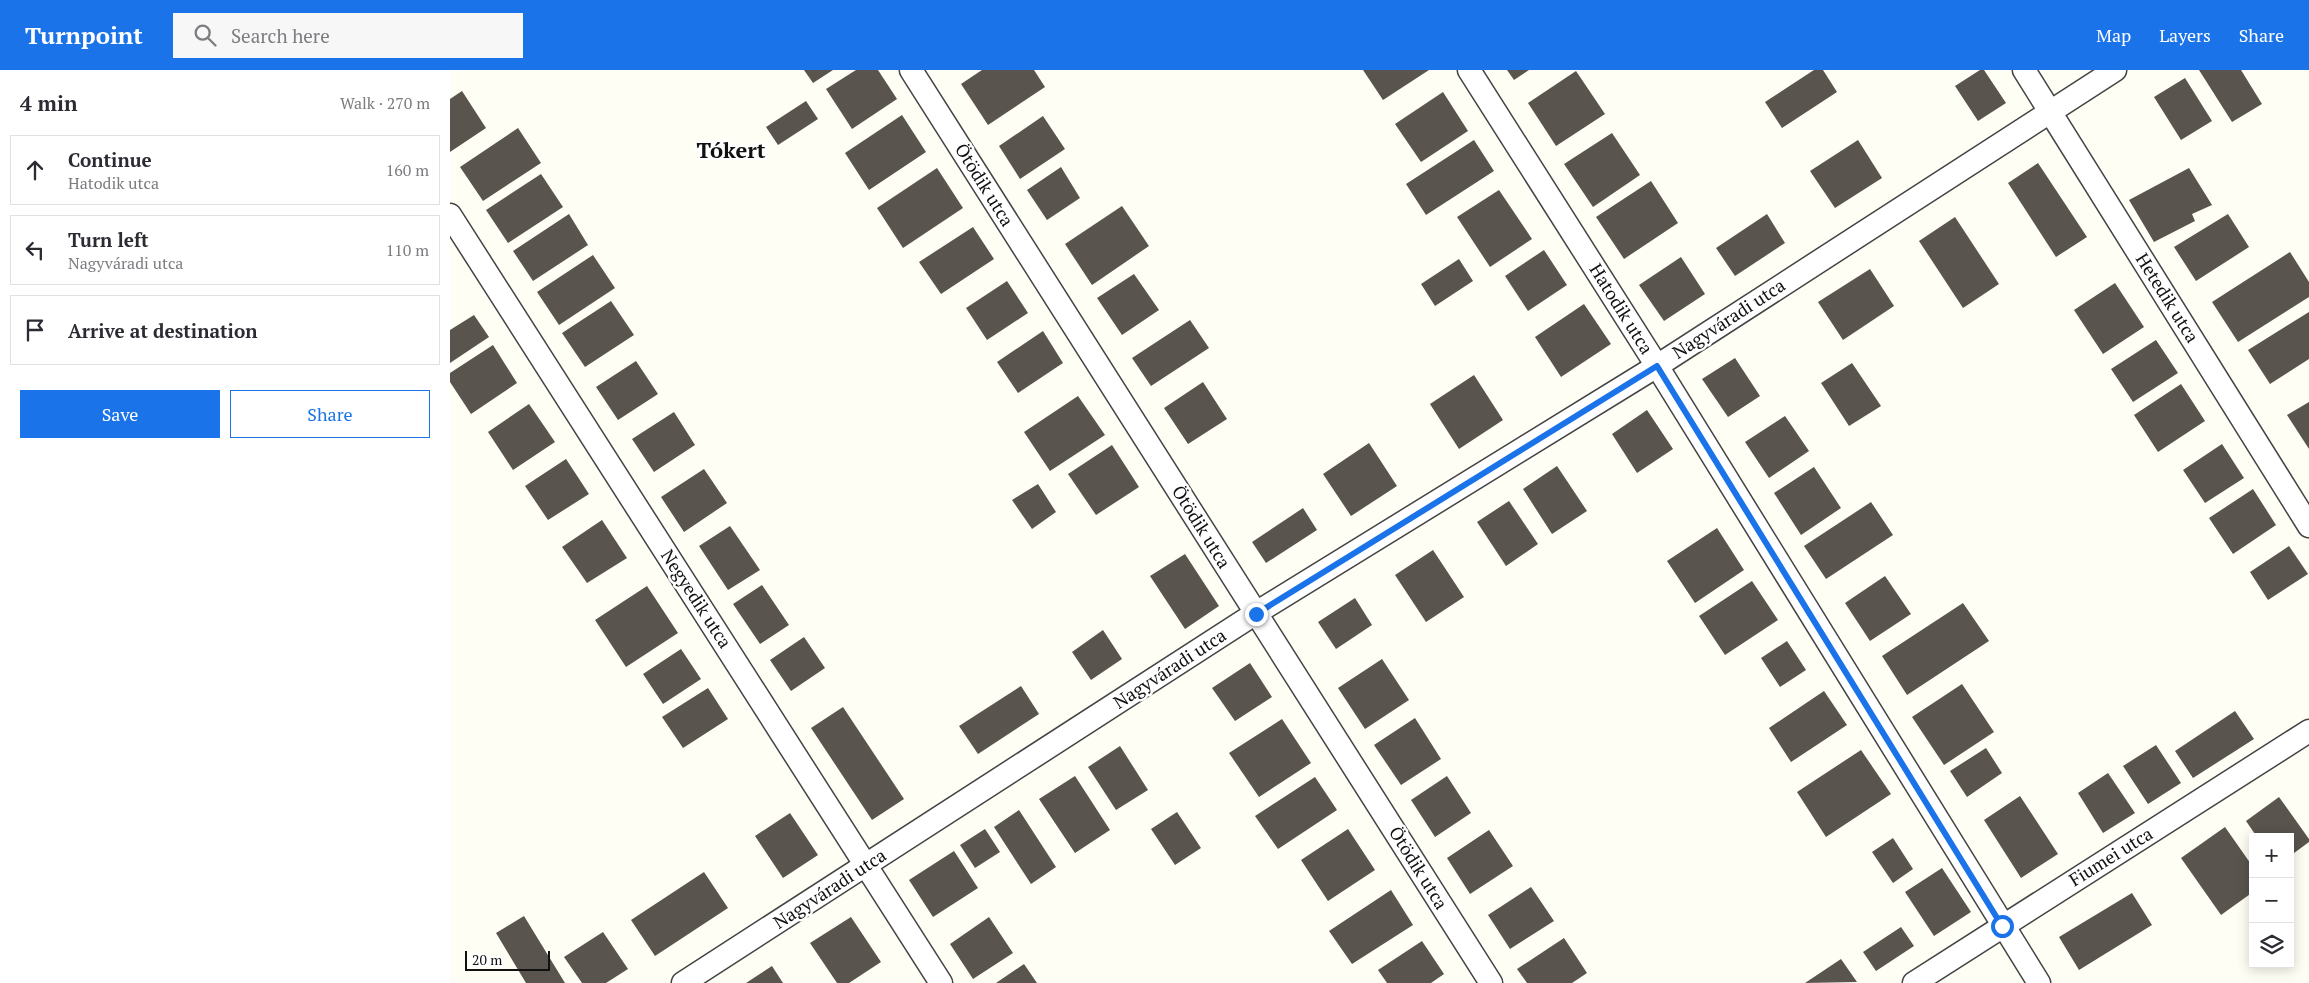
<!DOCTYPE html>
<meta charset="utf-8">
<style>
body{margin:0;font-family:"PT Serif",serif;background:#f7f7f7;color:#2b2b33}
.controls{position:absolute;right:15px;bottom:15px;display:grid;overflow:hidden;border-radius:0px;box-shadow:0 2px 12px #0003}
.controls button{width:45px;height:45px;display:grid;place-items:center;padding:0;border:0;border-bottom:1px solid #e1e1e2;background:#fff;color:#2b2b33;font:25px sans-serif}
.scale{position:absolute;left:15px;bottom:12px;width:85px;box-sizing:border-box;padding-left:5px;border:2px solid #111;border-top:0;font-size:14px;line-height:18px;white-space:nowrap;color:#111;-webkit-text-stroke:4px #fff;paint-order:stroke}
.stop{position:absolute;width:15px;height:15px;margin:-11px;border:4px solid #1a73e8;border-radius:50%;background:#fff}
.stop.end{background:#1a73e8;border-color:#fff;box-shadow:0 1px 5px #0008}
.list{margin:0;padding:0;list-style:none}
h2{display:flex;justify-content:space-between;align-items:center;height:65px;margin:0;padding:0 20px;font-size:21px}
h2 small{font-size:16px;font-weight:400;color:#7c7c81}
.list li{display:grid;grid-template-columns:32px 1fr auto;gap:15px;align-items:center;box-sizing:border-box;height:70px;margin:0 10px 10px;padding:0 10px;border:1px solid #e1e1e2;border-radius:0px}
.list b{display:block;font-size:19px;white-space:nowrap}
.list p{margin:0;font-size:16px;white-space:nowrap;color:#7c7c81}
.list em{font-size:16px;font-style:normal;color:#7c7c81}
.actions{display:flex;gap:10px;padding:15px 20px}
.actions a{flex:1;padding:11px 0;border:1px solid #1a73e8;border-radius:0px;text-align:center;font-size:18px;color:#1a73e8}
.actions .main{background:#1a73e8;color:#fff}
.icon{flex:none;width:28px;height:28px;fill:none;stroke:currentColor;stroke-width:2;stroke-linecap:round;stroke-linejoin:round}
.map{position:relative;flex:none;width:1859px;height:913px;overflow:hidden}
header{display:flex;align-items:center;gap:30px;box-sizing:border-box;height:70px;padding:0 25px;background:#1a73e8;color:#fff}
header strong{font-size:24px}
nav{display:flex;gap:28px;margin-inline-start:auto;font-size:18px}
.search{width:350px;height:45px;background:#f7f7f7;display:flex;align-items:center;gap:12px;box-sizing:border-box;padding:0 18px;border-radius:0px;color:#7c7c81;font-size:19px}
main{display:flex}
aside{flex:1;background:#fff}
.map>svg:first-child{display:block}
.building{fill:#59544e}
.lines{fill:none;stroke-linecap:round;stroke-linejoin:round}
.minor-casing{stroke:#444;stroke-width:25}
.minor{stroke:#fff;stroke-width:22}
.route{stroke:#1a73e8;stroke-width:6}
.labels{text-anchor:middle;stroke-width:5;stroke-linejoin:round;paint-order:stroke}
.street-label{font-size:18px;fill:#111;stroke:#fff}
.district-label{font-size:22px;font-weight:bold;fill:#111;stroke:#fff}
</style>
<header>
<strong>Turnpoint</strong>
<div class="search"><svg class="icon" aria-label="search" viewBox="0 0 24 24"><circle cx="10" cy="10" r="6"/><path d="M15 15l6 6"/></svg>Search here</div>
<nav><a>Map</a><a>Layers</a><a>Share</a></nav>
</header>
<main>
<aside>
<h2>4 min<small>Walk · 270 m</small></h2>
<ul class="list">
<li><svg class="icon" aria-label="ahead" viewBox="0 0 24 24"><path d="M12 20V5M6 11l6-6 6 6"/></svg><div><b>Continue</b><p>Hatodik utca</p></div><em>160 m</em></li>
<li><svg class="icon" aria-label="left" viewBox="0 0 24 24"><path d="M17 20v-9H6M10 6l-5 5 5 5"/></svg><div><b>Turn left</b><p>Nagyváradi utca</p></div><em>110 m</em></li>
<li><svg class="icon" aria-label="arrive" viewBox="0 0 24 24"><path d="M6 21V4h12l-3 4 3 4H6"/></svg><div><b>Arrive at destination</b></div></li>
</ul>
<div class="actions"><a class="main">Save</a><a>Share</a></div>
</aside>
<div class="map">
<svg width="1859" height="913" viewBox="0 0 1859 913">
<rect width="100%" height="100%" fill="#fefef5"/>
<g class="building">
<polygon points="354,0 383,0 363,13"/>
<polygon points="406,0 428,0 447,29 402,59 376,19"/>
<polygon points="532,0 584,0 595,17 538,55 511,14"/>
<polygon points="913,0 979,0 933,30"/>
<polygon points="1057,0 1079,0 1064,10"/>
<polygon points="1364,0 1373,0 1387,22 1332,58 1315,32"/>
<polygon points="1530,0 1534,0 1556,33 1528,51 1505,16"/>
<polygon points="1749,0 1791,0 1812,34 1782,52"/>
<polygon points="1126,1 1155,44 1106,76 1078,33"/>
<polygon points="1735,8 1762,51 1731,70 1704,27"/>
<polygon points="12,21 36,58 0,82 0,29"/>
<polygon points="993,22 1018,61 971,92 945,54"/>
<polygon points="356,31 368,49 328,75 316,57"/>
<polygon points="452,45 476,82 419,120 395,83"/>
<polygon points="593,46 615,79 570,109 549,76"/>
<polygon points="68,58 91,93 33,131 10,97"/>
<polygon points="1162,63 1190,105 1143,137 1114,94"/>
<polygon points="1024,70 1044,101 976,145 956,114"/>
<polygon points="1408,70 1432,108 1385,138 1360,101"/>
<polygon points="1588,93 1637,167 1606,187 1558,113"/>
<polygon points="611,97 630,128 597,150 577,120"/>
<polygon points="487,98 513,138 453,178 427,138"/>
<polygon points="1739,98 1762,135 1742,144 1745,151 1704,172 1679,130"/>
<polygon points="91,104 113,137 58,173 36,140"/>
<polygon points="1201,111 1228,153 1174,189 1146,147"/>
<polygon points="1049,120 1082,169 1040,197 1007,147"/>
<polygon points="672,136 699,176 642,215 615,174"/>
<polygon points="119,144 138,175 83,211 63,181"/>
<polygon points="1317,144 1335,173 1285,206 1266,178"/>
<polygon points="1778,144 1799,177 1746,211 1724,177"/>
<polygon points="1505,147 1549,214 1513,238 1469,171"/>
<polygon points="523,157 544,189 491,224 469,192"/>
<polygon points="1094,180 1117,215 1078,241 1055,206"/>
<polygon points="1840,182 1859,212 1859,227 1788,272 1762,232"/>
<polygon points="143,185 165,218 109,255 87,222"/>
<polygon points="1231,187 1255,224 1214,251 1189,215"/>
<polygon points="1009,189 1023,211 985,236 971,214"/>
<polygon points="1420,199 1444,236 1393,270 1368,232"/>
<polygon points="684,204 709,240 672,265 647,228"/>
<polygon points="557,211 578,243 537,270 516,238"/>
<polygon points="1665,213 1694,257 1653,284 1624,240"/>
<polygon points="161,231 184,265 135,297 112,263"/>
<polygon points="1134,234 1161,274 1111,307 1085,267"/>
<polygon points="1859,242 1859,289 1820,314 1798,280"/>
<polygon points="24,245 39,267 0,293 0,260"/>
<polygon points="740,250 759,278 701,316 682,288"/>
<polygon points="593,261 613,293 568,323 547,292"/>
<polygon points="1706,270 1728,303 1683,332 1661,299"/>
<polygon points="43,275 67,313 21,344 0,312 0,303"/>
<polygon points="1285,288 1310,326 1278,347 1252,309"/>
<polygon points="186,291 208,324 168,350 146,317"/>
<polygon points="1402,293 1431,336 1399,356 1371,313"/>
<polygon points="1024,305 1053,350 1009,379 980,334"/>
<polygon points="753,312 777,349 738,374 714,338"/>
<polygon points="1731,314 1755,351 1708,382 1684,345"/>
<polygon points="628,326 655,365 600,401 574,362"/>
<polygon points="1859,332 1859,379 1837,345"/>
<polygon points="79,334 105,372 63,400 38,362"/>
<polygon points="1197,340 1223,379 1187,403 1162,364"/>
<polygon points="224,342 245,375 204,402 182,369"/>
<polygon points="1335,346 1359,381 1319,408 1295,372"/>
<polygon points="919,373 947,416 901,446 873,404"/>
<polygon points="1772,374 1794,408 1755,433 1733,400"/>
<polygon points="662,375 689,417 646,445 618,404"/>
<polygon points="116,389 139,424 98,450 75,416"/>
<polygon points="1107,396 1137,441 1102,464 1073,419"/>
<polygon points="1364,397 1391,438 1351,465 1324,423"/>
<polygon points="254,399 277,433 234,462 211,427"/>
<polygon points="588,414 606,442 582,459 562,430"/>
<polygon points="1803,419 1826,455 1783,484 1759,448"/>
<polygon points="1059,431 1088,474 1056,496 1027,452"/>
<polygon points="1421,432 1443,465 1376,509 1354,476"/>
<polygon points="853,438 867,460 816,493 802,472"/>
<polygon points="152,450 177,488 137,513 112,477"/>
<polygon points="280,456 310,500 278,520 249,476"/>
<polygon points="1267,458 1294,500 1245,533 1217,491"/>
<polygon points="1839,476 1858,504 1818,530 1800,502"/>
<polygon points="983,480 1014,527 976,552 945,505"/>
<polygon points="735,484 769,536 735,559 700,506"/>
<polygon points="1435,506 1461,544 1420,571 1395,533"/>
<polygon points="1302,511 1328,550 1275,585 1249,546"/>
<polygon points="312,515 339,555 310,574 283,534"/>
<polygon points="197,516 228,563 176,597 145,550"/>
<polygon points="905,528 922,555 886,579 868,552"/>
<polygon points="1513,533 1539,571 1457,625 1432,586"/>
<polygon points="653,560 672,589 641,610 622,582"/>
<polygon points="354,567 375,598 341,621 320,590"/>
<polygon points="1337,571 1356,600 1330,617 1311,588"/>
<polygon points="231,579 251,609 213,634 193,604"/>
<polygon points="932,589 959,630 915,659 888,618"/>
<polygon points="800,593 822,627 785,651 762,618"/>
<polygon points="1512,614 1544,662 1494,695 1462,647"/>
<polygon points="571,616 589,644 528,684 509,656"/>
<polygon points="258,618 278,649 233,678 212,647"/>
<polygon points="1374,621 1397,655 1341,692 1319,658"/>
<polygon points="393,637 454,729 422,750 361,658"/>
<polygon points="1785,641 1804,669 1743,708 1725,681"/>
<polygon points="965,648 991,689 951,715 924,675"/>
<polygon points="832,649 861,693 809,727 779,683"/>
<polygon points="1706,675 1731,713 1698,734 1673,696"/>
<polygon points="670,676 698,720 666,740 638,697"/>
<polygon points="1536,678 1552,703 1517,727 1500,701"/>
<polygon points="1411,680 1441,724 1376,767 1347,722"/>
<polygon points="1658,703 1685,743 1653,763 1628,723"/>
<polygon points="625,706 660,760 625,783 589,729"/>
<polygon points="997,706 1021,743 985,767 961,730"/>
<polygon points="865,707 887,740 828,779 805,746"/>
<polygon points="1570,726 1608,784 1571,808 1534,750"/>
<polygon points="1829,727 1859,769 1859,772 1840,786 1840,767 1807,767 1796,751"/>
<polygon points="569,740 606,797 581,814 544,757"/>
<polygon points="727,742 751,778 725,795 701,759"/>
<polygon points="340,743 368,785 333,808 305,766"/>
<polygon points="1775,757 1803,797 1803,822 1771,845 1731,788"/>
<polygon points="535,759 550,782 525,798 510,775"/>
<polygon points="898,759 925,800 878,831 851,790"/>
<polygon points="1039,760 1063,796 1020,824 997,788"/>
<polygon points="1443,768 1463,799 1443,813 1422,782"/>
<polygon points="504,781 528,818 483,847 459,810"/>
<polygon points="1492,798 1521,842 1484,866 1455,822"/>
<polygon points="254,802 278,838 205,886 181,850"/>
<polygon points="1081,817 1104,851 1060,879 1038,845"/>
<polygon points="941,820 963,855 902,894 879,861"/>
<polygon points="1682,823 1702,855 1629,900 1609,867"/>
<polygon points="74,846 115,913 76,913 46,863"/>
<polygon points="401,847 431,892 399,913 387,913 360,873"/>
<polygon points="539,847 563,883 523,909 500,874"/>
<polygon points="1451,857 1464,876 1426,901 1413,882"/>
<polygon points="153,862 178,899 156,913 132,913 114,887"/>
<polygon points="1114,868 1137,903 1122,913 1077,913 1067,899"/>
<polygon points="972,871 994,904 981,913 937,913 928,900"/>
<polygon points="1391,889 1407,912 1355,913"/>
<polygon points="574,894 587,913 546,913"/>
<polygon points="322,896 333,913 296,913"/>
</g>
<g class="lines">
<g class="minor-casing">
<g id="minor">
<polyline points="461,0 1041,913"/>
<polyline points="1019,0 1207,296 1589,913"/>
<polyline points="1574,0 1859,456"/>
<polyline points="0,145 491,913"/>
<polyline points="233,913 806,543 1207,296 1665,0"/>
<polyline points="1464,913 1859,661"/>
</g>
</g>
<use href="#minor" class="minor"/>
</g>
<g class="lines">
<polyline class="route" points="806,544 1207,296 1552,856"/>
</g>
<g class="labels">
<g class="street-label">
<text transform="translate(534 115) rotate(58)" y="6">Ötödik utca</text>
<text transform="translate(1717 228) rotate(58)" y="6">Hetedik utca</text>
<text transform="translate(1171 239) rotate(58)" y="6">Hatodik utca</text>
<text transform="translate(1279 249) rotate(-33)" y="6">Nagyváradi utca</text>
<text transform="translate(751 457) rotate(58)" y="6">Ötödik utca</text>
<text transform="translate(246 529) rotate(57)" y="6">Negyedik utca</text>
<text transform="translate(720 599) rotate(-33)" y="6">Nagyváradi utca</text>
<text transform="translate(1661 787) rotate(-32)" y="6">Fiumei utca</text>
<text transform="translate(968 798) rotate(58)" y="6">Ötödik utca</text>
<text transform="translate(380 819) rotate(-33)" y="6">Nagyváradi utca</text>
</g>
<g class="district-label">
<text x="281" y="88">Tókert</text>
</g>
</g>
</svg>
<div class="controls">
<button>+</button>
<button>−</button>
<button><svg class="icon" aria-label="layers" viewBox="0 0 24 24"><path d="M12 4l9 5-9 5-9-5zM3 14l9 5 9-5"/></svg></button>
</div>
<div class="scale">20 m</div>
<div class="stop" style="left:1552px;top:856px"></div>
<div class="stop end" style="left:806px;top:544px"></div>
</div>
</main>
